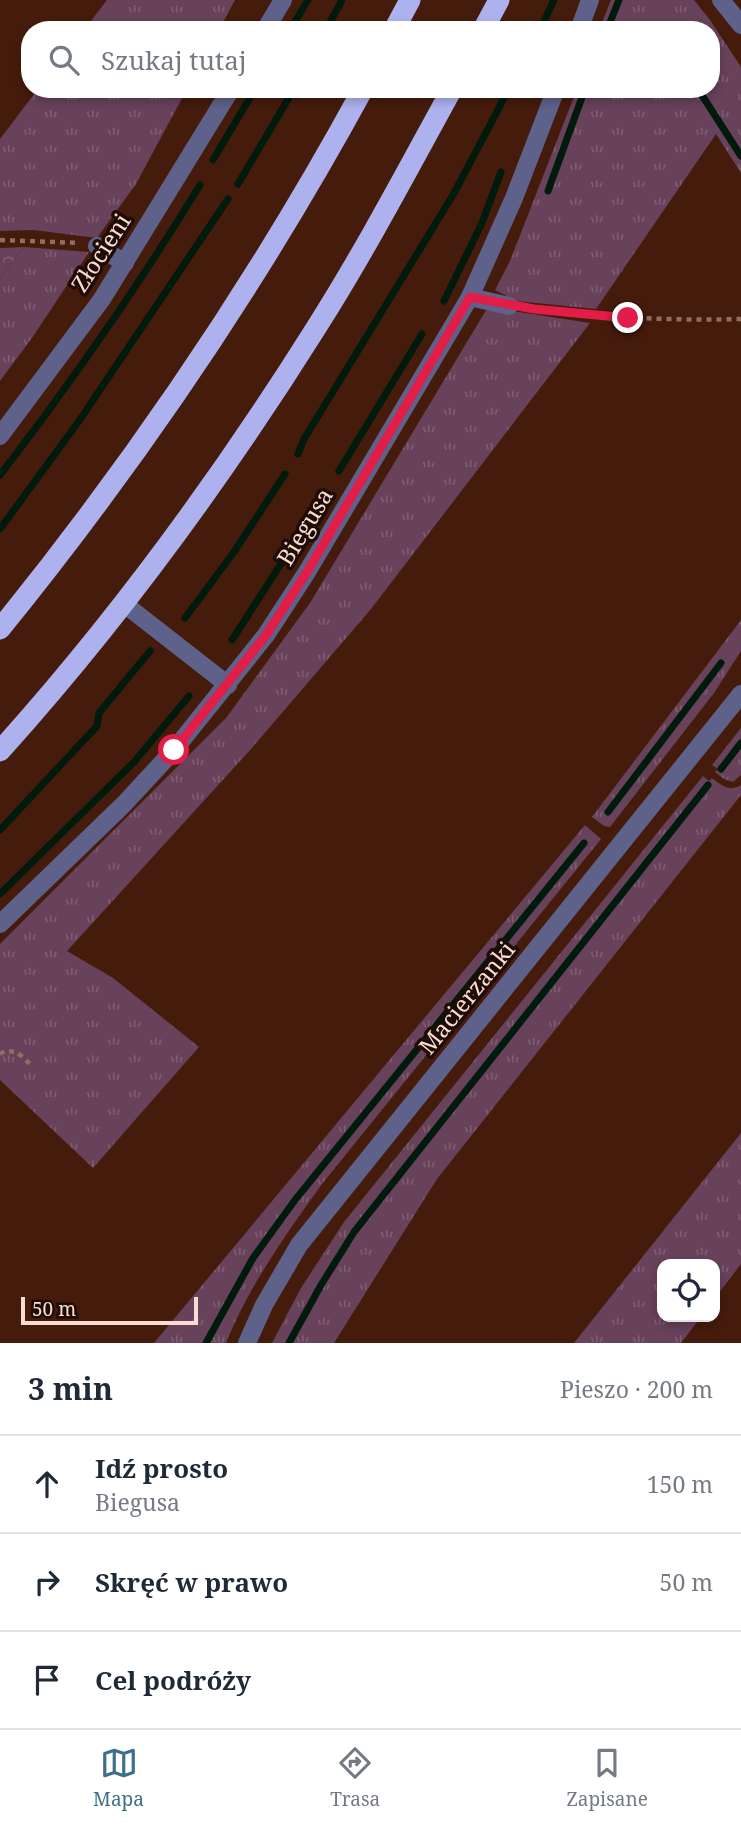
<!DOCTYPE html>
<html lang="pl">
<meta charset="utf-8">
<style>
body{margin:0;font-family:"Noto Serif",serif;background:#f2f2f3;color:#1f2937}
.controls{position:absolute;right:21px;bottom:21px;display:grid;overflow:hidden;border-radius:14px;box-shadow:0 4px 10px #0003}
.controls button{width:63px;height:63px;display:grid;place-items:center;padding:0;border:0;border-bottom:2px solid #e0e1e3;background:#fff;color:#1f2937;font:35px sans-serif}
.scale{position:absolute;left:21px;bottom:18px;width:177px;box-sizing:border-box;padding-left:7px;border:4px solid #f9ddd3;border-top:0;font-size:19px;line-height:24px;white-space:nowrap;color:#f9ddd3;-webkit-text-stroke:5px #1f0c06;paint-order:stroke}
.stop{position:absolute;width:21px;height:21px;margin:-16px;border:5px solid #e11d48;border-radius:50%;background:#fff}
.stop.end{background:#e11d48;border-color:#fff;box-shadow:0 2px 7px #0008}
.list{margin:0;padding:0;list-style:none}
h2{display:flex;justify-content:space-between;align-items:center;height:91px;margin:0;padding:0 28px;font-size:30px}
h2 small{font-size:23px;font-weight:400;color:#747a83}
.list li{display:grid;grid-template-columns:46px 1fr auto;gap:21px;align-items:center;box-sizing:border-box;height:98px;padding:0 28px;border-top:2px solid #e0e1e3}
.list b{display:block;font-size:26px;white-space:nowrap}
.list p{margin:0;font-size:23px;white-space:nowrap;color:#747a83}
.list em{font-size:23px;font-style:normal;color:#747a83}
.icon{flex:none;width:38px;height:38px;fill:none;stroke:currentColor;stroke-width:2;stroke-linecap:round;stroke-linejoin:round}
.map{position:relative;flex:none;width:741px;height:1343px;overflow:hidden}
.search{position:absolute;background:#fff;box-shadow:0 4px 10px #0003;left:21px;right:21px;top:21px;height:77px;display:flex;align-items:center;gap:18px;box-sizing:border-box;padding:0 24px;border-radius:28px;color:#747a83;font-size:26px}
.sheet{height:385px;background:#fff}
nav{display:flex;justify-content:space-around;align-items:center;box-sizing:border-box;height:98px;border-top:2px solid #e0e1e3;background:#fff;font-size:19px;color:#747a83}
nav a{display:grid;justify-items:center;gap:4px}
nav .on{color:#3a7186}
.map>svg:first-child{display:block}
.grass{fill:url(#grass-tufts)}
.forest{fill:url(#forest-crowns)}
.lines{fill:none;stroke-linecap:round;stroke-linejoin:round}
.stream{stroke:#001a0c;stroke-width:7}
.path{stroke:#926e61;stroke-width:4.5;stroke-dasharray:5 5;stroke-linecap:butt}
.minor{stroke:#5e6189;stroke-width:18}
.highway{stroke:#adb2ee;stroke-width:21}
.route{stroke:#e11d48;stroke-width:9}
.labels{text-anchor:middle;stroke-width:7;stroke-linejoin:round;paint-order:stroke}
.street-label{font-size:23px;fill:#f9ddd3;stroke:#1f0c06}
</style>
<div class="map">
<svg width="741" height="1343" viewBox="0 0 741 1343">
<defs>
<pattern id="grass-tufts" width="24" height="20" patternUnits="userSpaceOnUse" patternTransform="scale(1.75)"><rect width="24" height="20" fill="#68415b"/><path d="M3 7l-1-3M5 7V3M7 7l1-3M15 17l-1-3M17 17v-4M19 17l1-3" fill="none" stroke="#7e5c72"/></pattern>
<pattern id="forest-crowns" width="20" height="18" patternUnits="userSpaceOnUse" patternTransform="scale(1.75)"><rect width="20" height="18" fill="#68415b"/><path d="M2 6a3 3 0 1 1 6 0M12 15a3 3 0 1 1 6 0" fill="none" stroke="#7e5c72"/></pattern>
</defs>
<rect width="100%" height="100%" fill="#451b0c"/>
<g class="grass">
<polygon points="107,0 235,0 219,30 84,30"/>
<polygon points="611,0 694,0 710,20 741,67 741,173 716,134 596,309 516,301 495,290 510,261 577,89 711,89 711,30 599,30"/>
<polygon points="38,89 187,89 136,184 97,238 34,230 0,231 0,139"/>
<polygon points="24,247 89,252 32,338 0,381 0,278"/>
<polygon points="488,307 590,323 371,609 251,749 67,951 113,978 199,1047 93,1168 0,1080 0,944 226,718 310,603"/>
<polygon points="741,620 741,651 714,693 610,827 604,826 592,817"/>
<polygon points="741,728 741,775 733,782 724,779 715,772 718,769 712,765"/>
<path d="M703,776L709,781L712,778C722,786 729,792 741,785V795L437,1179L334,1343H272L301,1288L344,1222Z"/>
<path d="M585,825L601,839L322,1184C286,1234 249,1286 226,1343H154Z"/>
<polygon points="741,1133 741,1264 715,1298 715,1264 662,1264 662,1317 701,1317 681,1343 574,1343"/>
</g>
<polygon class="forest" points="24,247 0,278 0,248"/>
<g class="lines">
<g class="stream">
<polyline points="290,30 308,0"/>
<polyline points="326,30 342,0"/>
<polyline points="540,30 554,0"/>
<polyline points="607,30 619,0"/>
<polyline points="698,89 741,156"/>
<polyline points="213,160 255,89"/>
<polyline points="238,184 294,89"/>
<polyline points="548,191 585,89"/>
<polyline points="444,301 482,223 501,172"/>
<polyline points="298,454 304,439 453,195 509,89"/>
<polyline points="339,471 422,334"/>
<path d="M0,475C72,382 139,285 200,185"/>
<polyline points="0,529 79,421 228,199"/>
<polyline points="185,618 234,552 285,474"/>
<polyline points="232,640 324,497"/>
<polyline points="721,769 741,743"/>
<polyline points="608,812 721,663"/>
<polyline points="0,830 97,726 99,713 150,651"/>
<polyline points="0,894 134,762 189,696"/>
<polyline points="206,1343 253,1258 295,1200 584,843"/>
<polyline points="289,1343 321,1285 354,1232 708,785"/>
</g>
<g class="path">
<polyline points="0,240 80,243"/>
<path d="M527,308C599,317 669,321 741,319"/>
<polyline points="0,1054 5,1051 17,1052 30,1064"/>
</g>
<g class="minor">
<polyline points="721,0 741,25"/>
<polyline points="265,30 283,0"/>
<polyline points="579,30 590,0"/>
<polyline points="97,246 125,263"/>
<polyline points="470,297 509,306"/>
<polyline points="0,436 102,299 231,89"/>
<polyline points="123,603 228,685"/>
<polyline points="0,924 124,804 174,750 266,635 307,572 470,297 514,198 556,89"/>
<polyline points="247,1343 264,1305 299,1245 741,694"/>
</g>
<g class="highway">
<polyline points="394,30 410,0"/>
<polyline points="483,30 499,0"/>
<path d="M0,629C137,460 259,280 363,89"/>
<path d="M0,751C117,621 223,476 316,328C365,251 408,169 452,89"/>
</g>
</g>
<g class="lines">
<polyline class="route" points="174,750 266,635 307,572 470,297 534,309 628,318"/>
</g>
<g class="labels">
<g class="street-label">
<text transform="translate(101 253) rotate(-57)" y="8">Złocieni</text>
<text transform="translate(305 527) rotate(-59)" y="8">Biegusa</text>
<text transform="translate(467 998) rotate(-51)" y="8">Macierzanki</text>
</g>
</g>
</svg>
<div class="controls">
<button><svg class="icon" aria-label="locate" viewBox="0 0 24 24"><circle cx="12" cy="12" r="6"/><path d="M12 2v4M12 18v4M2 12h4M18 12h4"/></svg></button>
</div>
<div class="scale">50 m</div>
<div class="stop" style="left:174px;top:750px"></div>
<div class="stop end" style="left:628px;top:318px"></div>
<div class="search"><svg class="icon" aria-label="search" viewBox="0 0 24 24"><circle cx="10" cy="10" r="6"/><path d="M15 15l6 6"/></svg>Szukaj tutaj</div>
</div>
<section class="sheet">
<h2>3 min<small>Pieszo · 200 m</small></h2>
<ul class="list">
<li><svg class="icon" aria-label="ahead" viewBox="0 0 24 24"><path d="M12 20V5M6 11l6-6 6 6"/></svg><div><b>Idź prosto</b><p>Biegusa</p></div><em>150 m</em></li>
<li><svg class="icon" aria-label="right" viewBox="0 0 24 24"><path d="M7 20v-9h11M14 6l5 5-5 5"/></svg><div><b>Skręć w prawo</b></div><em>50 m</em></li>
<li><svg class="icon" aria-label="arrive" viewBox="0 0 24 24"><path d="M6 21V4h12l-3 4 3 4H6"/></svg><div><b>Cel podróży</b></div></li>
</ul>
</section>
<nav>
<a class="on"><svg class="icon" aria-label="map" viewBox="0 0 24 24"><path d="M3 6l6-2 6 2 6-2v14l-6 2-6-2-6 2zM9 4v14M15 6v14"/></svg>Mapa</a>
<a><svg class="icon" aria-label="directions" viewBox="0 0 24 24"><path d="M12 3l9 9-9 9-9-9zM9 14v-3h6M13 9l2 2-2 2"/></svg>Trasa</a>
<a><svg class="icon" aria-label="saved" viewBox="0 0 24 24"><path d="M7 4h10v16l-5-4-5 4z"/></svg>Zapisane</a>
</nav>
